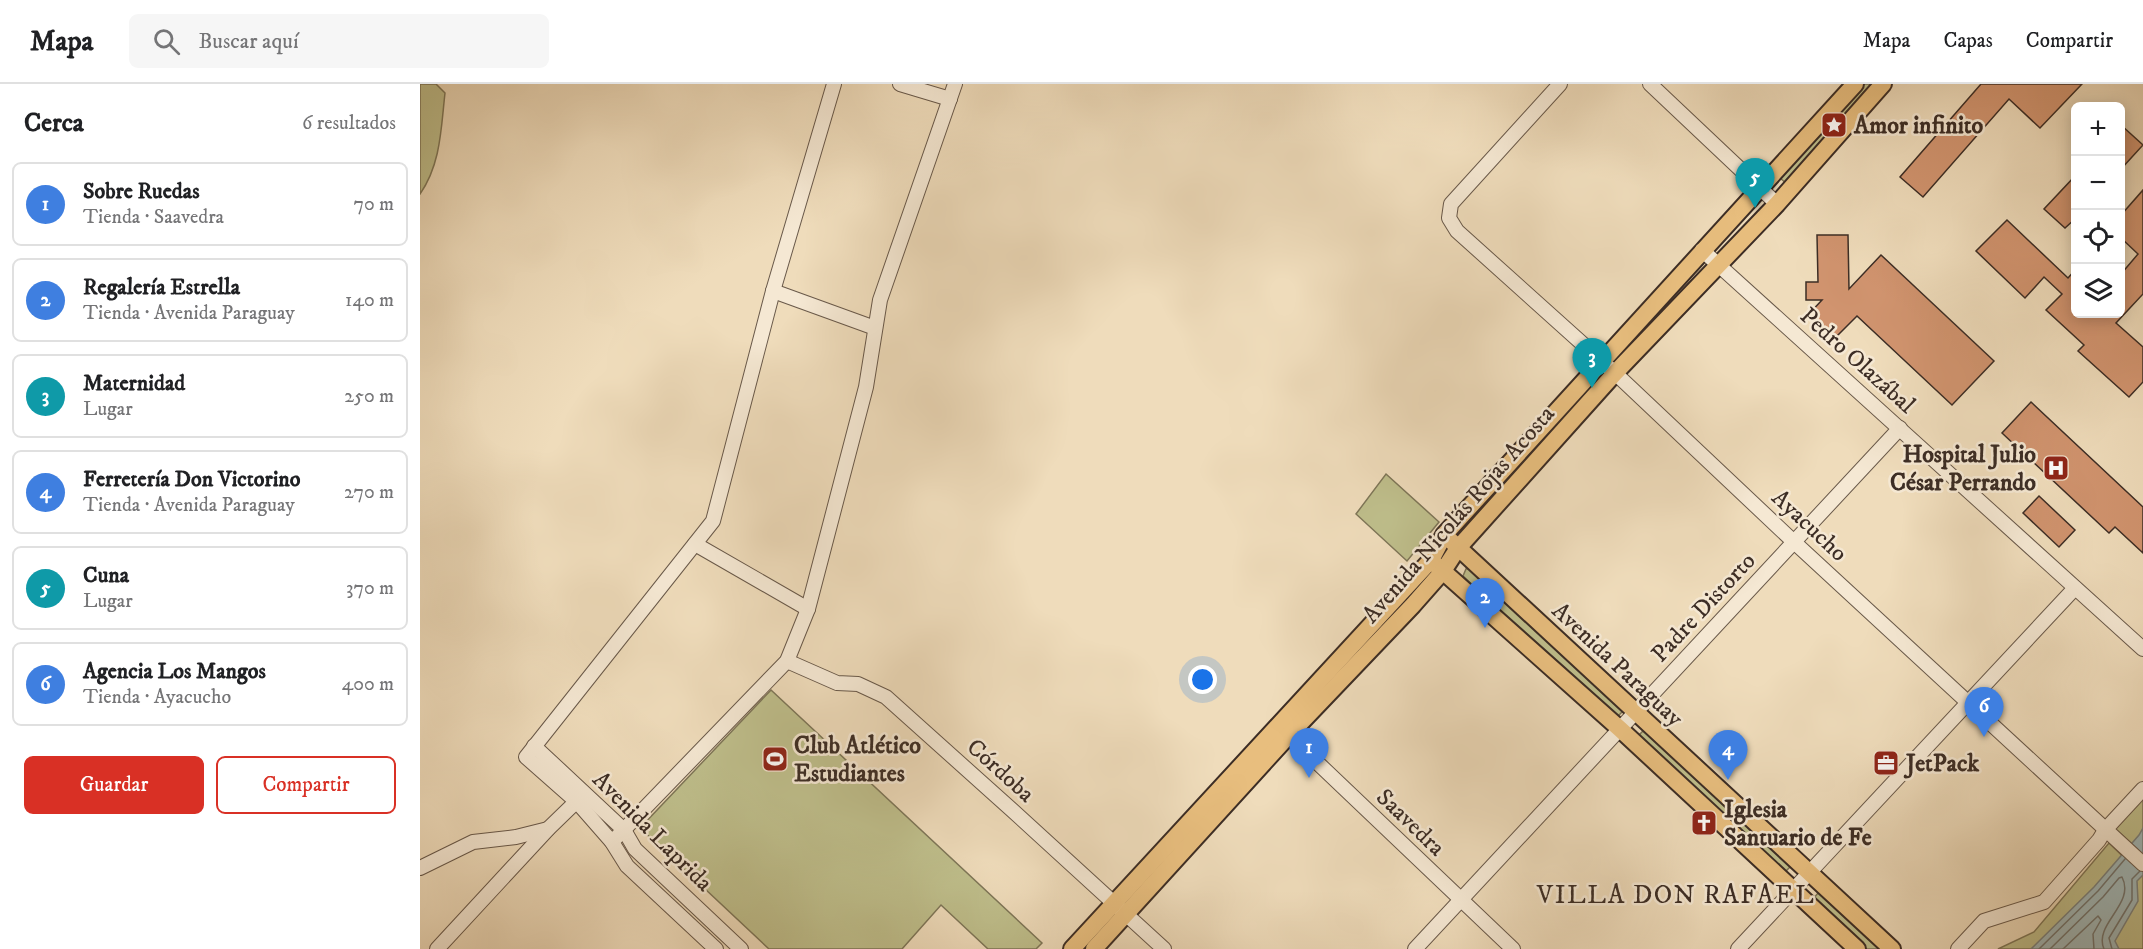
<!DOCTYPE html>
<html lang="es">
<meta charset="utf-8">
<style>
body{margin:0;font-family:"IM FELL DW Pica",serif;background:#f6f6f6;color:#202124}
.controls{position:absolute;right:18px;top:18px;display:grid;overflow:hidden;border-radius:9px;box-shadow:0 3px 15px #0003}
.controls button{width:54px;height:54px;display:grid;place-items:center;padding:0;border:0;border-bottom:2px solid #e0e0e0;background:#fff;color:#202124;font:30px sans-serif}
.you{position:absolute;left:783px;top:596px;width:21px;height:21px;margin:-15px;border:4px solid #fff;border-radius:50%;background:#1a73e8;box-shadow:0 0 0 9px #1a73e833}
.badge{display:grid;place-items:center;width:39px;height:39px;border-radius:50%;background:#d93025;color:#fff;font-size:20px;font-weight:700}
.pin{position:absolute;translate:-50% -50px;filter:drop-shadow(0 2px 3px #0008)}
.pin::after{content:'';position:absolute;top:32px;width:21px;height:18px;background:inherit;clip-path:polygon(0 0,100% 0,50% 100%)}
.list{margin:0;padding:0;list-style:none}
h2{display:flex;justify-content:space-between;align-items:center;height:78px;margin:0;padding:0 24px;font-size:26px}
h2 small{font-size:20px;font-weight:400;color:#757577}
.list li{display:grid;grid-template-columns:39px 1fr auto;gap:18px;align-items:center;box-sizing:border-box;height:84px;margin:0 12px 12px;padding:0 12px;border:2px solid #e0e0e0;border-radius:9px}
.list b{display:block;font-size:22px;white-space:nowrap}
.list p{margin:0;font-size:20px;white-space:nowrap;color:#757577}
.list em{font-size:20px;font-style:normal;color:#757577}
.actions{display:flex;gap:12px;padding:18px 24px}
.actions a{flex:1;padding:14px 0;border:2px solid #d93025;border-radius:9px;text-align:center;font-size:21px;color:#d93025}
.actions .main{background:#d93025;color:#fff}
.icon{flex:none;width:33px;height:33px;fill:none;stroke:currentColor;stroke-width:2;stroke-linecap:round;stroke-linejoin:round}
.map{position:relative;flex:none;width:1723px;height:865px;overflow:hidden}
header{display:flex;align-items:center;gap:36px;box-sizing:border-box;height:84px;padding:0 30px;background:#fff;border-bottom:2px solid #e0e0e0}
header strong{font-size:28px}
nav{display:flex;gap:33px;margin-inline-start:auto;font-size:21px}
.search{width:420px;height:54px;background:#f6f6f6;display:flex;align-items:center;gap:15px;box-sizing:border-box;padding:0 21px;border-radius:9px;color:#757577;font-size:22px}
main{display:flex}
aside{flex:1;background:#fff}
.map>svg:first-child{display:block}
.green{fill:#bfbf8c;stroke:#7e7658;stroke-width:1.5}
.water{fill:#9fb9bc;stroke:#778180;stroke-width:1.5}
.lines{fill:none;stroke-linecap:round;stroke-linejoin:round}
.shore{stroke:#6e7370;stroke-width:1.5}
.building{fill:#d1946f;stroke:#3c2d25;stroke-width:1.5}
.minor-casing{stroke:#69594a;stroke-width:16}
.major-casing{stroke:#3c2d25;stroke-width:20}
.minor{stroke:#f5e8d3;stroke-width:14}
.major{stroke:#e8be7e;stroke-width:16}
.labels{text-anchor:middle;stroke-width:5;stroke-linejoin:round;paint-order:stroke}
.poi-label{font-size:24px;font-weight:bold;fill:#3c2d25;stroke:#f5e8d3;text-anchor:start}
.street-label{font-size:24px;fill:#3c2d25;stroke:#f5e8d3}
.neighbourhood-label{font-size:26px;letter-spacing:1.5px;fill:#3c2d25;stroke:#f5e8d3}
</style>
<header>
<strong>Mapa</strong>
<div class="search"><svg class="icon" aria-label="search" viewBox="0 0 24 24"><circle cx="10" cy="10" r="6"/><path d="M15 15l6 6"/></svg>Buscar aquí</div>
<nav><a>Mapa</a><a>Capas</a><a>Compartir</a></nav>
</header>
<main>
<aside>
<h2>Cerca<small>6 resultados</small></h2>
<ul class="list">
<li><span class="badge" style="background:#3f7fe0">1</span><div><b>Sobre Ruedas</b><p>Tienda · Saavedra</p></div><em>70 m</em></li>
<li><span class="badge" style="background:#3f7fe0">2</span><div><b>Regalería Estrella</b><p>Tienda · Avenida Paraguay</p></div><em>140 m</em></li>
<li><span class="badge" style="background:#0f9aa8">3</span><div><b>Maternidad</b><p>Lugar</p></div><em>250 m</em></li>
<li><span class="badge" style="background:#3f7fe0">4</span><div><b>Ferretería Don Victorino</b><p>Tienda · Avenida Paraguay</p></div><em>270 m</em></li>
<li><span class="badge" style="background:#0f9aa8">5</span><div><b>Cuna</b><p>Lugar</p></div><em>370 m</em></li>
<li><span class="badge" style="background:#3f7fe0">6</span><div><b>Agencia Los Mangos</b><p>Tienda · Ayacucho</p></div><em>400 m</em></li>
</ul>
<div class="actions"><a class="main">Guardar</a><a>Compartir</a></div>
</aside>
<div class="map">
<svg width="1723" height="865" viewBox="0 0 1723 865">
<rect width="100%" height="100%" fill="#efdcbb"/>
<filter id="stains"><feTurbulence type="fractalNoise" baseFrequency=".00333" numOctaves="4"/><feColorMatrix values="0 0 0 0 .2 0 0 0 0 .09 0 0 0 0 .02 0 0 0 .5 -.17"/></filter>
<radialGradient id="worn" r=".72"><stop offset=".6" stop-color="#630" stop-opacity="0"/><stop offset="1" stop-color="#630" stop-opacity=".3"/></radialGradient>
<g class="green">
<path d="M0,0H16L25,9C21,44 21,80 0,110Z"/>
<polygon points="1443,0 1456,0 1367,100 1360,94"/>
<polygon points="966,390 1019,438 987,477 936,430"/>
<polygon points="1050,484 1203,627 1195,635 1043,492 1046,485"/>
<polygon points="351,606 622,859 616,865 568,865 521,821 482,865 349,865 220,744"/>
<polygon points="1226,644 1372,781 1364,789 1218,652"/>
<polygon points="1723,714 1723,770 1693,743"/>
<polygon points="1689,759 1723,792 1723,865 1578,865 1614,848"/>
<polygon points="1399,808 1461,865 1444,865 1392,816"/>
</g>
<polygon class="water" points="1723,744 1723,791 1717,797 1718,817 1695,857 1699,865 1611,865 1674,803 1719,751"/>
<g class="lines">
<g class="shore">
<polyline points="1619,865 1678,807 1705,775"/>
<path d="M1630,865L1683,813L1699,794L1702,793C1716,820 1673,840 1684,865"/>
<polyline points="1643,865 1678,832 1681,836 1673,850 1674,865"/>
<polyline points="1692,865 1689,854 1712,816 1712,795 1720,787"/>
</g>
</g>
<g class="building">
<polygon points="1561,0 1662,0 1620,44 1589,15 1503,113 1480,93"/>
<polygon points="1701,41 1723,61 1701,85"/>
<polygon points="1656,91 1656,134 1645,144 1624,125"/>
<polygon points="1723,106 1723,210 1696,239 1723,263 1723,298 1709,313 1658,267 1664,261 1626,226 1642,210 1624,193 1605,214 1556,167 1587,136 1648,194 1656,185 1656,230 1701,230 1701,190 1718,170 1701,154 1701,131"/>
<polygon points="1397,151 1428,151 1429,205 1461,171 1574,277 1532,321 1437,232 1412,257 1387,232 1402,216 1386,216 1386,198 1398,198"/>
<polygon points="1611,318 1723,423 1723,469 1695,443 1689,449 1582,349"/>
<polygon points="1619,412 1655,446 1639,463 1603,429"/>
</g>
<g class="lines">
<g class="minor-casing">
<g id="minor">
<polyline points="480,0 530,15"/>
<polyline points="1140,0 1031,120 1029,134 1037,147 1195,289 1374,458 1723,780"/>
<polyline points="1230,0 1357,120"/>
<polyline points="1282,166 1723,565"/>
<polyline points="353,207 455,244"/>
<polyline points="275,460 388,525"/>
<polyline points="367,577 417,599 438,600 466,613 592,726 744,865"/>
<polyline points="862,645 1093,865"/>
<polyline points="114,662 204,746 215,765 321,865"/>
<polyline points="192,758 367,577 388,525 446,303 460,216 535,0"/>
<polyline points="0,784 53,758 96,753 128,745"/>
<polyline points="17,865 128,745 161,713"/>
<polyline points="296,865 207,782 192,758 157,718 106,673 293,437 353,207 414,0"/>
<polyline points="995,865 1480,344"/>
<polyline points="1318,865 1655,504"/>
<polyline points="1538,865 1564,837 1624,818 1679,756 1685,746 1723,705"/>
</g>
</g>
<g class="major-casing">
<g id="major">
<polyline points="1030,456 1472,865"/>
<polyline points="1016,481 1200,645 1437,865"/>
<polyline points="652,865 1011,476 1024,451 1435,0"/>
<polyline points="674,865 868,652 993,521 1023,487 1038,464 1195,289 1357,120 1463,0"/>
</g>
</g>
<use href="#minor" class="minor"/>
<use href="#major" class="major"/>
</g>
<defs>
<g id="sight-square" transform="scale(1.35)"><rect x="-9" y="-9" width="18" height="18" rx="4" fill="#8f2418" stroke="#f5e8d3"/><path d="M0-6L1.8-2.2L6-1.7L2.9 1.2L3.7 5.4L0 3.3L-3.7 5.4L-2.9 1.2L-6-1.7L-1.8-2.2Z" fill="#fff"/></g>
<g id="hospital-square" transform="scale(1.35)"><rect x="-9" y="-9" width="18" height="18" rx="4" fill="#8f2418" stroke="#f5e8d3"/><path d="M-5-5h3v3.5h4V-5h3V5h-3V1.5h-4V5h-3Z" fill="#fff"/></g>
<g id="stadium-square" transform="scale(1.35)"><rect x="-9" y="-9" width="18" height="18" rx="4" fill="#8f2418" stroke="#f5e8d3"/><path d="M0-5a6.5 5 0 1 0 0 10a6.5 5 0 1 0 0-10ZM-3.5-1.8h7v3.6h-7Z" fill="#fff"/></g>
<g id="office-square" transform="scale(1.35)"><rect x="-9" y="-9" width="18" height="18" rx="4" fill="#8f2418" stroke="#f5e8d3"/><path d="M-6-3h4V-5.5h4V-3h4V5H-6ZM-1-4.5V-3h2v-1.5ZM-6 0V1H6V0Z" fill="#fff"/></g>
<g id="church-square" transform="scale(1.35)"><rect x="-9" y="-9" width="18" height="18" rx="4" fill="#8f2418" stroke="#f5e8d3"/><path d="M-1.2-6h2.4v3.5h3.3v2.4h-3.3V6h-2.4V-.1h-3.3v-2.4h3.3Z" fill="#fff"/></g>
</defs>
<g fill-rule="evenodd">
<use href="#sight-square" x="1414" y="41"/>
<use href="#hospital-square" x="1636" y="384"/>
<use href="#stadium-square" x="355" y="675"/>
<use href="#office-square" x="1466" y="679"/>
<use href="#church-square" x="1284" y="739"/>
</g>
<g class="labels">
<g class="poi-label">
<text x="1434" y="49">Amor infinito</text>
<text x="1616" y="378" text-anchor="end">Hospital Julio<tspan x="1616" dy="28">César Perrando</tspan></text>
<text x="374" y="669">Club Atlético<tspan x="374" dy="28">Estudiantes</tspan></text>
<text x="1486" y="687">JetPack</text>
<text x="1304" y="733">Iglesia<tspan x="1304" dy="28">Santuario de Fe</tspan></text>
</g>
<g class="street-label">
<text transform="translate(1438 276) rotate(42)" y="8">Pedro Olazábal</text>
<text transform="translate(1038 430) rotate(-49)" y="8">Avenida Nicolás Rojas Acosta</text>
<text transform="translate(1390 441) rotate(43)" y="8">Ayacucho</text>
<text transform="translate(1283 523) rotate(-47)" y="8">Padre Distorto</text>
<text transform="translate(1198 580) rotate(43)" y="8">Avenida Paraguay</text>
<text transform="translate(581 686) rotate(42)" y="8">Córdoba</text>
<text transform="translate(991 738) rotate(44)" y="8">Saavedra</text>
<text transform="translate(233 747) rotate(45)" y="8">Avenida Laprida</text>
</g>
<g class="neighbourhood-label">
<text x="1256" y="819">VILLA DON RAFAEL</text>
</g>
</g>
<rect width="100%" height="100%" filter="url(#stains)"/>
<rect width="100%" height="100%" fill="url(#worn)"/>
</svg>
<div class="controls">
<button>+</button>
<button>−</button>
<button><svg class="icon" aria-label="locate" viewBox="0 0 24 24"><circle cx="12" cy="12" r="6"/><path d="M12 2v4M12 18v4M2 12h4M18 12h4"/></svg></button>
<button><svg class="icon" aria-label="layers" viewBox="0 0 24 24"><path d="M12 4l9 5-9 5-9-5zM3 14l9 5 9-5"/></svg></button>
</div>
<div class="you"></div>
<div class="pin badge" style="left:889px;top:694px;background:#3f7fe0">1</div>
<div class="pin badge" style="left:1065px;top:544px;background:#3f7fe0">2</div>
<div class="pin badge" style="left:1172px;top:304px;background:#0f9aa8">3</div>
<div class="pin badge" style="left:1308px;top:696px;background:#3f7fe0">4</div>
<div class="pin badge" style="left:1335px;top:124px;background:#0f9aa8">5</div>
<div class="pin badge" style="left:1564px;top:653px;background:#3f7fe0">6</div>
</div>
</main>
